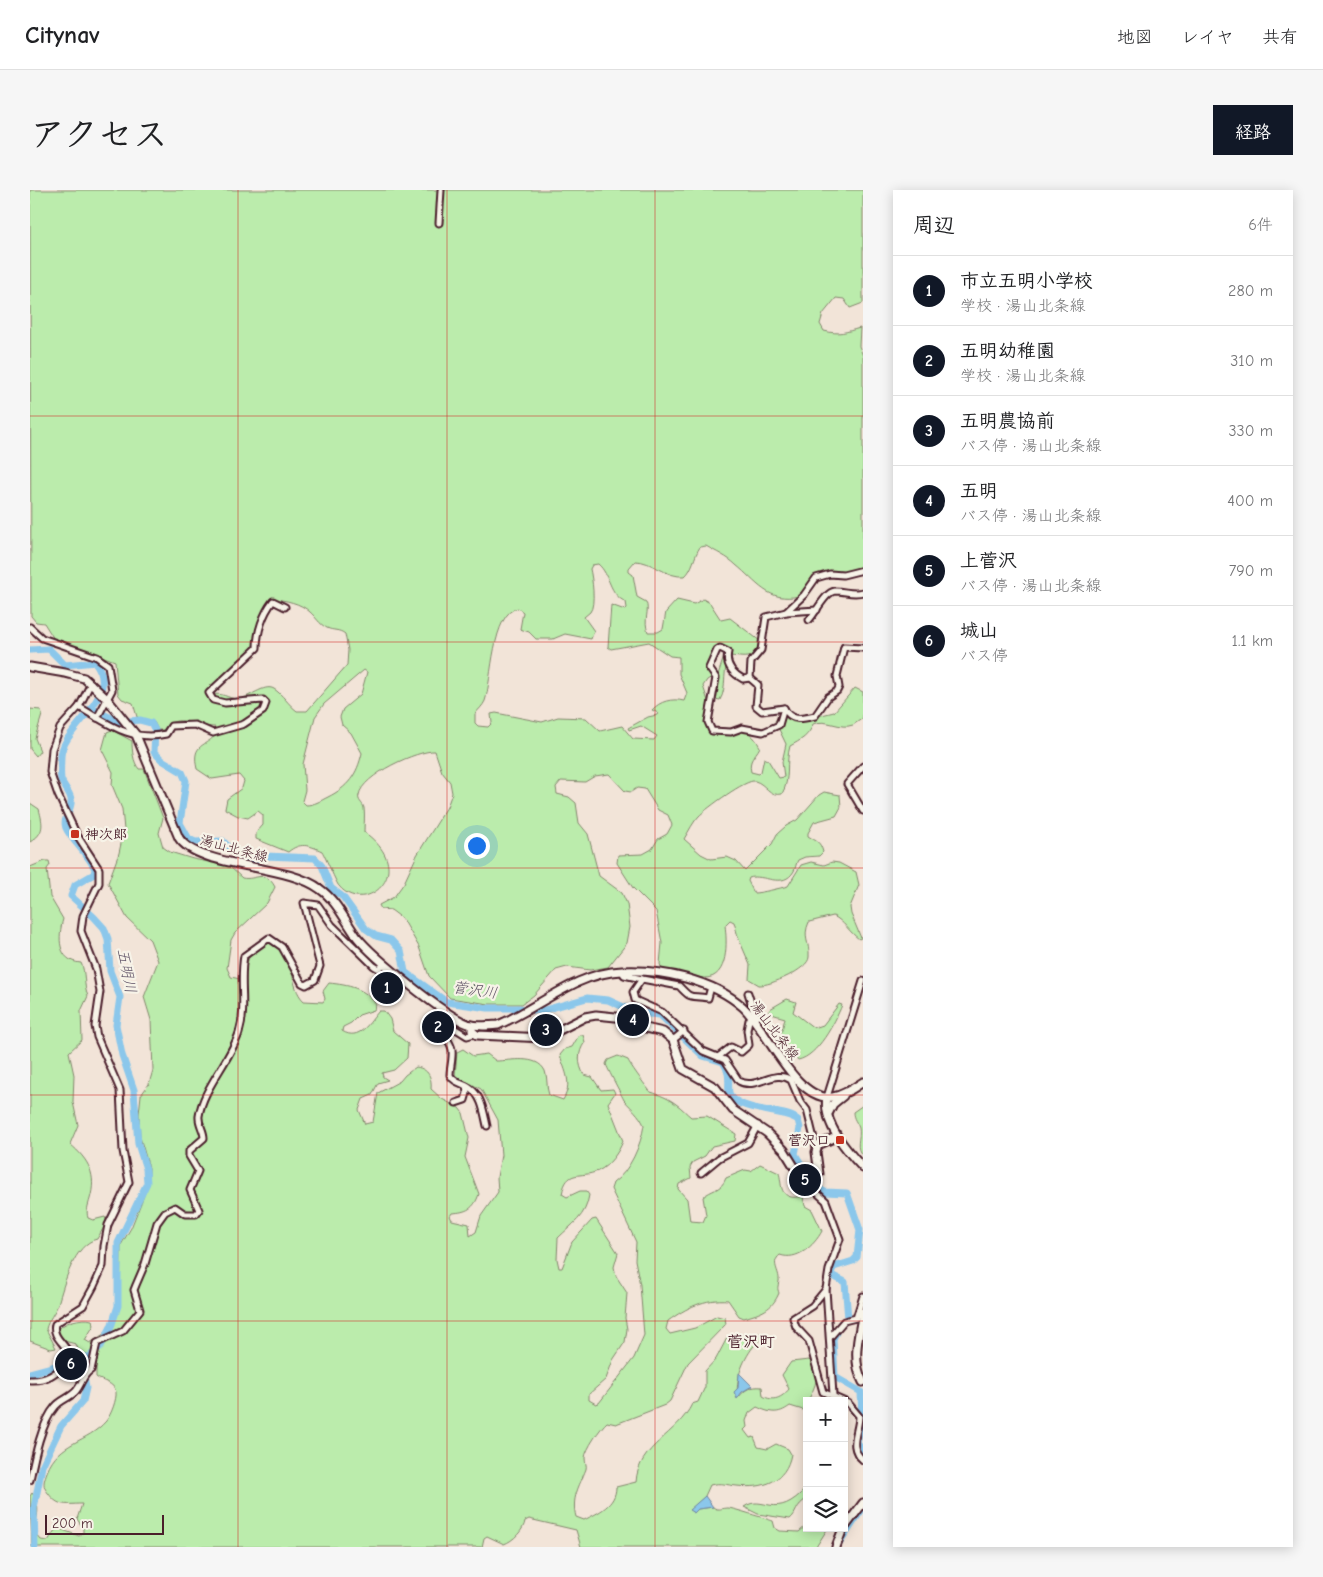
<!DOCTYPE html>
<html lang="ja">
<meta charset="utf-8">
<style>
body{margin:0;font-family:"Comic Neue","Klee One",sans-serif;background:#f6f6f6;color:#202124}
.controls{position:absolute;right:15px;bottom:15px;display:grid;overflow:hidden;border-radius:0px;box-shadow:0 2px 12px #0003}
.controls button{width:45px;height:45px;display:grid;place-items:center;padding:0;border:0;border-bottom:1px solid #e0e0e0;background:#fff;color:#202124;font:25px sans-serif}
.scale{position:absolute;left:15px;bottom:12px;width:119px;box-sizing:border-box;padding-left:5px;border:2px solid #4a1f2b;border-top:0;font-size:14px;line-height:18px;white-space:nowrap;color:#4a1f2b;-webkit-text-stroke:4px #f7f3e8;paint-order:stroke}
.you{position:absolute;left:446px;top:655px;width:18px;height:18px;margin:-12px;border:4px solid #fff;border-radius:50%;background:#1a73e8;box-shadow:0 0 0 8px #1a73e833}
.badge{display:grid;place-items:center;width:32px;height:32px;border-radius:50%;background:#111827;color:#fff;font-size:16px;font-weight:700}
.pin{position:absolute;translate:-50% -50%;border:2px solid #fff;box-shadow:0 1px 5px #0006}
.list{margin:0;padding:0;list-style:none}
h2{display:flex;justify-content:space-between;align-items:center;height:65px;margin:0;padding:0 20px;font-size:21px}
h2 small{font-size:16px;font-weight:400;color:#757577}
.list li{display:grid;grid-template-columns:32px 1fr auto;gap:15px;align-items:center;box-sizing:border-box;height:70px;padding:0 20px;border-top:1px solid #e0e0e0}
.list b{display:block;font-size:19px;white-space:nowrap}
.list p{margin:0;font-size:16px;white-space:nowrap;color:#757577}
.list em{font-size:16px;font-style:normal;color:#757577}
.icon{flex:none;width:28px;height:28px;fill:none;stroke:currentColor;stroke-width:2;stroke-linecap:round;stroke-linejoin:round}
.map{position:relative;flex:none;width:833px;height:1357px;overflow:hidden;border-radius:0px}
header{display:flex;align-items:center;gap:30px;box-sizing:border-box;height:70px;padding:0 25px;background:#fff;border-bottom:1px solid #e0e0e0}
header strong{font-size:24px}
nav{display:flex;gap:28px;margin-inline-start:auto;font-size:18px}
.intro{display:flex;align-items:center;justify-content:space-between;box-sizing:border-box;height:120px;padding:0 30px}
h1{margin:0;font-size:35px}
.button{padding:12px 22px;border-radius:0px;background:#111827;color:#fff;font-size:18px;font-weight:700}
main{display:flex;gap:30px;padding:0 30px}
aside{flex:1;background:#fff;border-radius:0px;box-shadow:0 2px 12px #0003}
.map>svg:first-child{display:block}
.green{fill:#bbecac;stroke:#82866c;fill-rule:evenodd}
.water{fill:#8bc7eb;stroke:#71849e}
.lines{fill:none;stroke-linecap:round;stroke-linejoin:round}
.river{stroke:#8bc7eb;stroke-width:7}
.street-casing{stroke:#4a1f2b;stroke-width:9}
.secondary-casing{stroke:#4a1f2b;stroke-width:11}
.street{stroke:#f7f3e8;stroke-width:5}
.secondary{stroke:#f7f3e8;stroke-width:7}
.grid{fill:none;stroke:#d62828;stroke-width:1;stroke-opacity:0.55}
.poi-dot{fill:#c8321e;stroke:#f7f3e8;stroke-width:2}
.labels{text-anchor:middle;stroke-width:4.5;stroke-linejoin:round;paint-order:stroke}
.poi-label{font-size:14px;font-weight:bold;fill:#4a1f2b;stroke:#f7f3e8;text-anchor:start}
.street-label{font-size:14px;fill:#4a1f2b;stroke:#f7f3e8}
.water-label{font-size:15px;font-style:italic;fill:#5e5165;stroke:#f7f3e8}
.quarter-label{font-size:16px;font-weight:bold;fill:#4a1f2b;stroke:#f7f3e8}
</style>
<header>
<strong>Citynav</strong>
<nav><a>地図</a><a>レイヤ</a><a>共有</a></nav>
</header>
<div class="intro"><h1>アクセス</h1><a class="button">経路</a></div>
<main>
<div class="map">
<svg width="833" height="1357" viewBox="0 0 833 1357">
<rect width="100%" height="100%" fill="#f2e4d8"/>
<filter id="ink" filterUnits="userSpaceOnUse"><feTurbulence type="fractalNoise" baseFrequency=".02" numOctaves="2"/><feDisplacementMap in="SourceGraphic" scale="10" xChannelSelector="R" yChannelSelector="G"/><feConvolveMatrix kernelMatrix="1 2 1 2 8 2 1 2 1" color-interpolation-filters="sRGB"/></filter>
<g filter="url(#ink)">
<g class="green">
<path d="M0,0H833V113L820,118L814,109L806,108L793,124L790,134L794,141C810,145 815,142 830,138L829,156L833,166V377L814,383L789,384L783,387L769,406C738,413 727,392 706,375C698,367 686,362 676,356L670,357C664,366 663,379 655,386C636,388 623,371 605,371L599,378V382L603,385L607,407L616,412C620,421 613,430 618,442H628L633,439L636,422L647,410L664,414L673,409L680,413L691,430L700,428L730,451C727,470 717,468 701,466C691,478 698,497 690,510L685,509L687,488L695,463L692,457L684,466L682,487L677,490L673,496L678,511L679,539C703,540 718,533 730,557C725,567 718,569 721,582L729,584L731,582L734,568L738,570L749,588L754,587L752,572L756,554L745,531L751,522L763,532L804,522L825,498L833,502V528C830,530 826,533 823,535C810,540 796,528 783,534C779,546 771,550 760,556C755,573 761,588 752,604C739,607 736,594 725,591C716,589 677,618 669,626C663,632 659,641 654,649L671,664L681,669L697,667L706,671L715,681L742,654L747,644L756,636L767,630L789,605L794,602L810,605L811,617L806,626L784,632L778,643V646C787,652 790,651 793,662L789,666L775,667L768,670C766,673 766,677 764,681C753,700 733,683 719,688L718,691L724,703C730,703 751,698 758,696L771,675L781,672L794,675L802,672L809,673L826,682L829,695L820,717L821,724L831,748L829,749C819,742 814,731 803,726L779,732C772,748 780,752 779,767C779,779 740,796 729,795L719,789L720,775L708,747L704,732L700,730L695,735C697,751 699,788 675,788C662,789 645,782 632,780L630,774L632,753L626,721L603,698L587,673L588,665L613,664L622,659L628,649L637,644L642,635L638,625L628,620L615,599L607,598L601,602L595,601L579,584L565,586L555,592L531,591L526,597L527,604L539,607L546,613L549,633L558,644L569,686L592,703L597,714L600,737L597,753L578,777L560,780L537,777L526,780L504,805L492,814H459L420,808L399,786L389,757L373,729L361,720L351,719L349,715L364,707L374,693L387,665L417,617L422,603L420,592L412,582L405,561C388,560 332,585 329,605C327,611 333,613 334,618C335,626 334,634 334,642C390,682 334,727 309,696C306,693 296,668 292,661C279,655 270,652 258,662L226,649V643L233,635V625L228,621L218,628L208,626L195,619L197,609L212,598L214,591L209,585L182,589L167,579C161,552 176,558 187,543L185,537C166,537 147,521 133,540H128L124,532L107,527L103,513L92,509L88,504L85,471L24,449L14,433L6,432L1,426ZM568,374C581,385 578,404 596,412L597,418L595,420L581,415L578,457L581,459L619,452L640,466L649,467V484L657,503L654,511C642,508 630,511 622,520L628,523L627,525L618,527L598,538L599,540L611,536L627,546L624,550L603,549L592,536L570,541L556,528L528,527L512,532L466,523L461,524L462,533L458,537L448,536L445,533V524C448,520 453,516 455,511C462,491 462,422 488,418L493,422L490,439L499,442L506,449H523L535,444L561,449L564,441L554,427C556,425 558,424 560,422C566,415 562,387 560,379L562,375ZM243,409C255,410 271,413 280,422C286,427 289,434 297,438C303,441 309,439 315,444L318,460L317,475L277,521H267C259,515 252,504 244,499C234,493 219,509 207,509C197,508 192,502 181,505L178,502L220,462ZM334,480L337,482L331,504L313,519L310,527L312,535L321,543L332,563C327,585 318,597 298,607C290,611 284,615 276,615L272,611L275,600L273,574L285,527L294,514Z"/>
<polygon points="0,519 11,520 12,525 5,548 10,561 6,566 0,559"/>
<path d="M82,540L102,551C102,560 103,572 109,579H114L133,628L129,643L133,657L140,662L163,669L199,676L212,688C226,691 235,678 245,697L237,713L205,743L201,750L197,778L201,787L210,789L214,783L220,764L235,754L242,753C268,769 258,796 274,811L293,812L295,809L293,801L299,793C318,795 336,798 346,815L344,820L329,825L321,833L313,837L312,841C330,852 339,832 349,821H354L360,829L363,841L378,854L377,868L364,880L352,883L353,887L358,890L348,893L342,905L333,909L329,920L335,934L343,932L348,903L370,891L375,885L386,877C399,879 402,888 401,899L412,909L429,918L433,923L439,948L435,967L449,1004C444,1019 437,1022 422,1023L420,1026L422,1030L439,1034L440,1046L446,1042L451,1026L468,1002L467,987L471,965L468,930L451,899L425,886L427,862L433,859L443,866L457,864L466,871C480,871 507,864 515,881C518,889 516,897 519,905L533,910C543,893 535,882 530,865L535,859L542,857L549,845H553L555,852C547,863 548,874 554,885L562,887L571,900L583,899L585,903L578,913L593,951C589,962 579,976 568,981C550,989 537,978 532,1004L537,1007L550,1001H556L559,1005C556,1027 542,1034 528,1048L527,1069L529,1078H532L542,1052L562,1030L566,1029L588,1063L584,1077L586,1086L597,1103L595,1128L597,1139L595,1152L583,1170L576,1189L559,1204V1210L566,1214L569,1213L604,1168L614,1145L610,1095L605,1070L606,1052L581,999L583,993C600,981 611,955 614,935C609,924 602,919 594,910C592,906 577,878 576,874L578,870L588,866L598,870C600,875 619,901 621,902C630,905 638,908 646,914C652,918 656,923 661,927L677,926L706,944L705,951L682,956L675,966L663,972L660,977L661,988L649,994L648,999L657,1009L660,1031L673,1032L676,1025L673,1007C682,999 691,1001 696,988L715,980L721,981L730,974L749,983C752,992 749,1004 761,1007C765,1008 769,1006 773,1007L775,1016L782,1020L792,1041C784,1056 767,1071 750,1065C740,1073 750,1081 749,1091C748,1097 747,1098 749,1103C742,1120 731,1123 714,1128L709,1126L698,1110C675,1108 656,1118 638,1131L636,1139L640,1144L665,1138L687,1126L695,1128L696,1134L658,1173L640,1211L635,1215L586,1234L577,1232C571,1237 555,1260 555,1268C555,1273 557,1275 556,1279C549,1297 541,1308 546,1327L554,1330C568,1323 586,1315 586,1297L606,1292C608,1256 648,1244 662,1214L668,1212L675,1197V1181L686,1169L698,1146L733,1143L735,1146C732,1151 727,1152 723,1157C712,1172 705,1190 708,1208C715,1199 721,1196 732,1197L733,1206C743,1212 752,1208 759,1199L752,1185L761,1172L779,1170C796,1183 780,1206 773,1220L760,1216C748,1225 740,1223 727,1217L719,1223L716,1231L717,1237L714,1240L720,1248L724,1247L728,1257L737,1259L746,1254L758,1259L761,1264C756,1292 733,1299 707,1296C696,1295 691,1292 680,1295L675,1306L666,1315L667,1319L683,1317C688,1321 691,1318 698,1318C702,1318 737,1329 743,1331L745,1338L750,1341L769,1342L777,1335V1338H798L786,1357H551L546,1340L499,1329L495,1331C494,1340 483,1351 474,1354L457,1346L454,1348L452,1357H2L0,1306L2,1303C11,1313 8,1329 3,1340L11,1350L18,1351L25,1340L30,1339L49,1346L53,1343V1338L47,1329L52,1314C34,1314 28,1318 16,1300C12,1294 15,1288 17,1282C29,1251 57,1253 76,1231C81,1225 87,1209 86,1202C84,1192 72,1192 66,1187V1172L54,1173L48,1169L49,1162L46,1154L34,1151L27,1142C31,1132 52,1127 62,1130L64,1135L55,1150L60,1153L83,1138L90,1116L91,1055L101,1038L119,993V978L110,947L109,924L111,905L119,894L123,880L121,830L114,807L128,771L120,750L97,728L78,693L89,663L94,640L92,619L82,595L83,582L72,560L77,542Z"/>
<path d="M0,613L9,619C13,634 15,643 0,652Z"/>
<path d="M15,671H19L20,675L17,679L20,707L33,729C28,747 27,771 51,773C56,782 53,796 58,806L51,821L52,850L39,862L44,885L43,912L48,935L40,954C59,970 67,985 60,1009C58,1016 56,1021 58,1028L63,1030L75,1027L77,1032L67,1049C44,1054 34,1094 28,1114C25,1123 18,1130 16,1139L26,1158L21,1159L0,1151V677Z"/>
<path d="M757,809L766,812L763,822L784,838L793,835L809,814L812,815C805,832 788,866 768,870L750,848L755,828L738,823L740,819Z"/>
<path d="M833,915V966C824,958 831,948 829,938C827,932 823,929 823,922Z"/>
<path d="M777,1297V1309C765,1315 767,1324 760,1329L728,1324L714,1317C734,1303 745,1333 777,1297Z"/>
</g>
<g class="water">
<polygon points="709,1183 722,1196 712,1202 707,1209 704,1202 708,1198"/>
<polygon points="675,1306 683,1317 668,1319 664,1323 659,1320"/>
</g>
<g class="lines">
<g class="river">
<path d="M0,460L19,459L35,475L65,472C93,507 33,536 31,566C31,572 30,582 31,589C33,596 40,602 41,609C43,620 32,627 36,638C41,650 58,664 65,679L64,684L45,695L41,706L64,727L74,738L78,749L80,781L90,807L86,835L92,865L104,900L108,954L116,979L117,993L88,1053V1116L81,1137L71,1156L59,1167L0,1183"/>
<path d="M62,519L90,532L110,530L121,533L125,540L124,562L132,570L152,582L156,591L150,633L159,649L165,652L193,651C198,658 205,659 210,667L220,670L235,666L285,668L292,676L301,698L313,707L336,739L346,746L361,750L371,761L375,782L417,812L458,818H488L511,821L557,808L578,810L607,823L630,825L673,866L693,872C703,886 696,899 700,905C712,923 756,919 768,930L770,938L765,964L779,987"/>
<polyline points="786,997 795,1002 817,1003 830,1040 827,1067 823,1071 804,1077 801,1082 803,1086 815,1092 818,1129 808,1138 803,1149 805,1187 831,1202 832,1230 827,1252 833,1260"/>
<polyline points="809,1354 833,1318"/>
<polyline points="5,1357 4,1318 12,1276 31,1236 53,1211 56,1198 51,1169"/>
</g>
<g class="street-casing">
<g id="street">
<polyline points="409,33 411,0"/>
<polyline points="756,422 787,420"/>
<path d="M779,430C786,423 795,402 805,401C815,401 823,405 833,402"/>
<polyline points="0,437 12,448 67,467 78,475 82,500 67,528"/>
<path d="M720,488L728,495L726,516L732,521L754,518C761,532 772,529 785,526L798,507L807,501L809,497L807,486L814,457L833,458"/>
<path d="M49,517C79,534 100,552 136,544L141,536L165,535L183,543L214,534L233,521L236,513L233,510L195,513L183,510L179,503L227,458C227,442 233,424 243,411L255,417"/>
<path d="M754,518L749,535L733,542L712,538L701,542L682,541L678,532L686,488L679,478L687,460L690,458L698,462C695,475 702,483 713,489L720,488L721,472L731,460L736,427L756,422L774,405L786,388L800,384L813,385L833,380"/>
<polyline points="833,576 817,594 833,621"/>
<path d="M592,781L594,785L612,789L603,802L605,810L632,822L673,861L695,870L709,891C726,901 744,878 761,890L770,911L777,920L786,957"/>
<path d="M612,789L649,796C662,810 659,805 678,808L681,797"/>
<path d="M444,844L437,846L421,836C409,845 421,850 422,860C423,869 420,877 420,885C424,893 433,893 440,898C452,906 454,923 457,936"/>
<polyline points="643,850 654,841"/>
<polyline points="688,867 701,857 711,862 719,855 717,840 719,830 728,826 724,822 718,803"/>
<polyline points="797,907 833,791"/>
<polyline points="426,913 435,910 437,903 436,896"/>
<polyline points="671,983 689,968 718,953 728,935"/>
<polyline points="778,991 785,1001 796,1011 810,1049 799,1080 796,1099 803,1205"/>
<path d="M796,1099L782,1116L763,1128L766,1137L779,1151L793,1202L818,1213L829,1226C829,1242 817,1257 833,1270"/>
<polyline points="800,1147 814,1131 826,1128 833,1106"/>
<path d="M40,1171C41,1155 21,1150 25,1134L53,1116L64,1096L73,1076L74,1056L78,1035L99,992L93,961L90,900L67,847L65,836L70,802L66,779L51,741L53,726L69,693V679L47,645L28,605L20,582L22,559L30,538L49,517L61,493"/>
<polyline points="40,1171 56,1183"/>
<path d="M0,1190C18,1191 27,1182 40,1171"/>
<path d="M0,1290C4,1270 11,1233 25,1217C30,1210 40,1208 46,1201C52,1194 53,1184 61,1180L67,1153L93,1141L110,1120L104,1100L106,1095L115,1074L127,1033L135,1022L145,1017L155,1024H166L169,1020L160,1000L168,981L159,966V961L174,948C174,940 168,934 169,926C173,898 200,871 209,843C217,817 209,792 214,766L239,748L252,757L272,793L276,795L285,790L290,776L274,713L288,715L302,735L344,776L349,779L354,774"/>
</g>
</g>
<g class="secondary-casing">
<g id="secondary">
<path d="M0,477L35,483L54,488L77,509L106,545L149,648C168,678 258,674 290,699C307,711 315,731 327,747C343,767 415,826 438,834C448,837 458,836 468,835C510,817 545,783 592,781C631,779 683,790 713,817C737,839 766,913 803,907C814,905 824,898 833,892"/>
<polyline points="442,835 442,841 447,845 514,848 555,827 566,825 595,828 611,837 633,842 643,850 653,879 685,897 703,920 737,943 754,960 767,981 778,991 789,984 786,962 788,955 806,947"/>
<path d="M797,907C792,933 817,961 833,978"/>
<polyline points="799,922 803,914 813,906"/>
<path d="M833,1122C829,1145 821,1170 833,1192"/>
<polyline points="806,1357 812,1341 833,1313"/>
</g>
</g>
<use href="#street" class="street"/>
<use href="#secondary" class="secondary"/>
</g>
</g>
<path class="grid" d="M208,0V1357M417,0V1357M625,0V1357M0,226H833M0,452H833M0,678H833M0,905H833M0,1131H833"/>
<g class="poi-dot">
<rect x="40" y="639" width="10" height="10" rx="2.5"/>
<rect x="805" y="945" width="10" height="10" rx="2.5"/>
</g>
<g class="labels">
<g class="poi-label">
<text x="55" y="649">神次郎</text>
<text x="800" y="955" text-anchor="end">菅沢口</text>
</g>
<g class="street-label">
<text transform="translate(204 658) rotate(15)" y="5">湯山北条線</text>
<text transform="translate(745 840) rotate(53)" y="5">湯山北条線</text>
</g>
<g class="water-label">
<text transform="translate(97 781) rotate(79)" y="5">五明川</text>
<text transform="translate(445 800) rotate(8)" y="5">菅沢川</text>
</g>
<g class="quarter-label">
<text x="721" y="1157">菅沢町</text>
</g>
</g>
</svg>
<div class="controls">
<button>+</button>
<button>−</button>
<button><svg class="icon" aria-label="layers" viewBox="0 0 24 24"><path d="M12 4l9 5-9 5-9-5zM3 14l9 5 9-5"/></svg></button>
</div>
<div class="scale">200 m</div>
<div class="you"></div>
<div class="pin badge" style="left:357px;top:798px">1</div>
<div class="pin badge" style="left:408px;top:837px">2</div>
<div class="pin badge" style="left:516px;top:840px">3</div>
<div class="pin badge" style="left:603px;top:830px">4</div>
<div class="pin badge" style="left:775px;top:990px">5</div>
<div class="pin badge" style="left:41px;top:1174px">6</div>
</div>
<aside>
<h2>周辺<small>6件</small></h2>
<ul class="list">
<li><span class="badge">1</span><div><b>市立五明小学校</b><p>学校 · 湯山北条線</p></div><em>280 m</em></li>
<li><span class="badge">2</span><div><b>五明幼稚園</b><p>学校 · 湯山北条線</p></div><em>310 m</em></li>
<li><span class="badge">3</span><div><b>五明農協前</b><p>バス停 · 湯山北条線</p></div><em>330 m</em></li>
<li><span class="badge">4</span><div><b>五明</b><p>バス停 · 湯山北条線</p></div><em>400 m</em></li>
<li><span class="badge">5</span><div><b>上菅沢</b><p>バス停 · 湯山北条線</p></div><em>790 m</em></li>
<li><span class="badge">6</span><div><b>城山</b><p>バス停</p></div><em>1.1 km</em></li>
</ul>
</aside>
</main>
